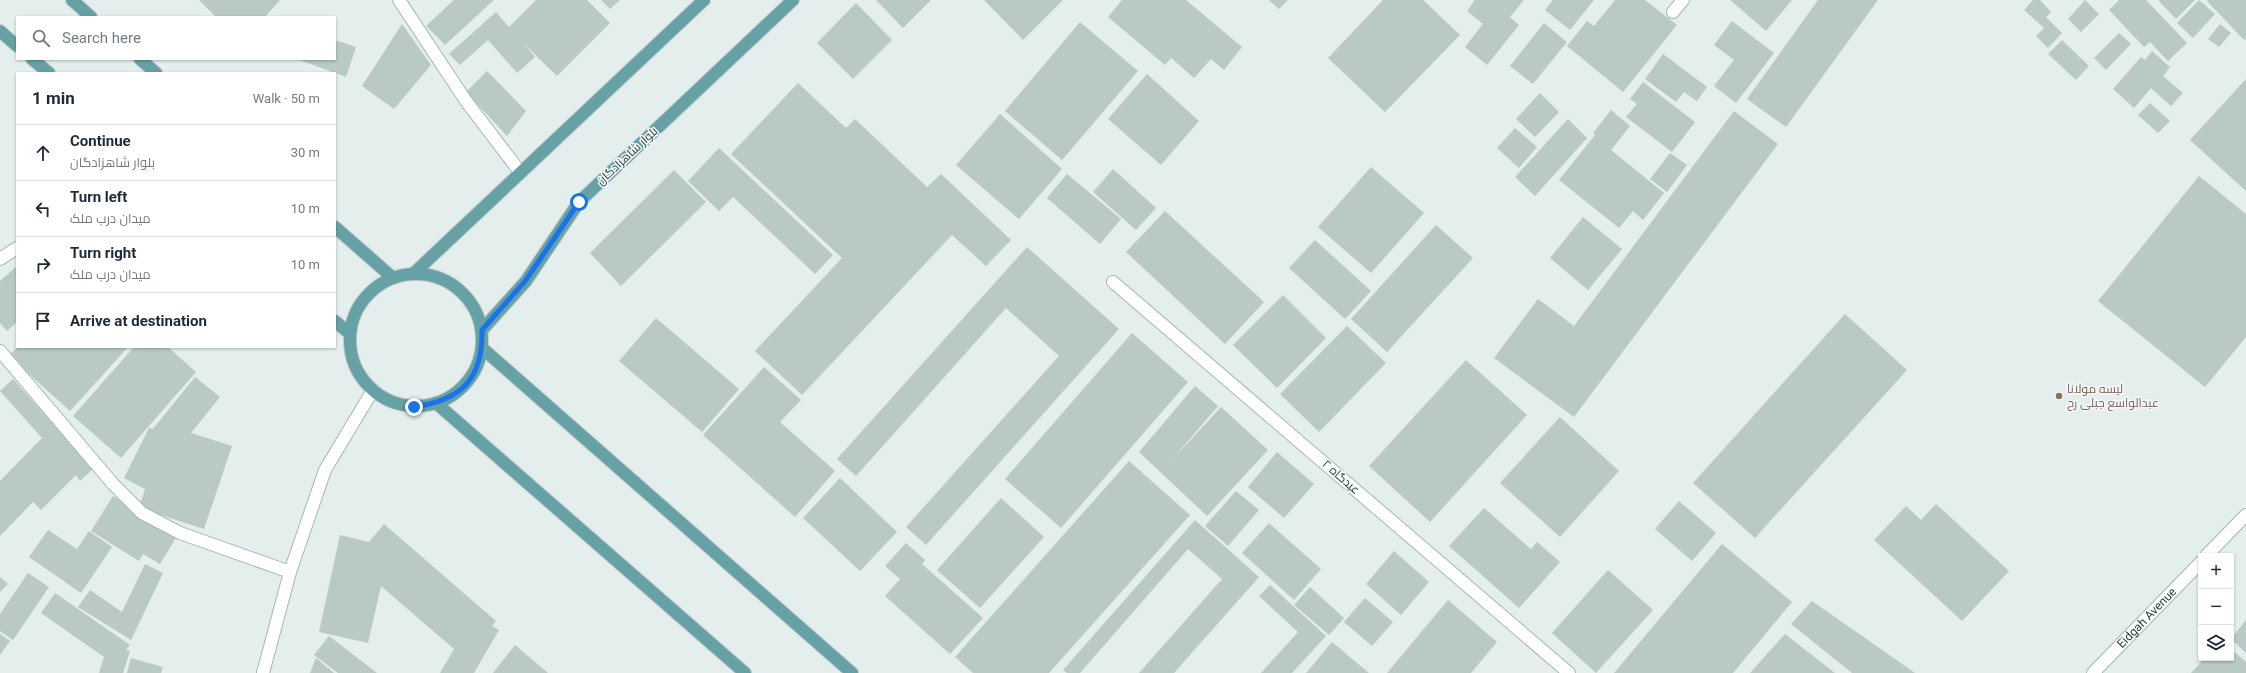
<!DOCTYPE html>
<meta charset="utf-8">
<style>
body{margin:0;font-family:Roboto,Cairo,sans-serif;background:#f2f2f3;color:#1f2937}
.controls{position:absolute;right:12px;bottom:12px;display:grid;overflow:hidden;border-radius:0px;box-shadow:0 1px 3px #0004}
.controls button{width:36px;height:36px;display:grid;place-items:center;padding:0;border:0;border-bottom:1px solid #e0e1e3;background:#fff;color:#1f2937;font:20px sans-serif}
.stop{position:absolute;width:12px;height:12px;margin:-9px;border:3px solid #1a73e8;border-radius:50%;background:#fff}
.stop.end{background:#1a73e8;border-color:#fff;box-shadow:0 1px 4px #0008}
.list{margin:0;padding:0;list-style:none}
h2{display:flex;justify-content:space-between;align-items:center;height:52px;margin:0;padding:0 16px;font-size:17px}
h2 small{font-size:13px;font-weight:400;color:#747a83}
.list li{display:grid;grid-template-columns:26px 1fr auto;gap:12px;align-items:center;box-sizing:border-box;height:56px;padding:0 16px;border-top:1px solid #e0e1e3}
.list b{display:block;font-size:15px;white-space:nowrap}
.list p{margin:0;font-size:13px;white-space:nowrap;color:#747a83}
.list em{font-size:13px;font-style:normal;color:#747a83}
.icon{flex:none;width:22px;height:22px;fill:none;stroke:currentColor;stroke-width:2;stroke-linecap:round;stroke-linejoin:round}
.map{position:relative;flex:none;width:2246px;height:673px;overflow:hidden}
.search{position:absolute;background:#fff;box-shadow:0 1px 3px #0004;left:16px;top:16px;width:320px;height:44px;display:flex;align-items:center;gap:10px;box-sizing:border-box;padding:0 14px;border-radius:0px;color:#747a83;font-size:15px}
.panel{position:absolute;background:#fff;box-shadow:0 1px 3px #0004;left:16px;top:72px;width:320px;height:276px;border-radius:0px}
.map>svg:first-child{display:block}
.building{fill:#b9c9c6}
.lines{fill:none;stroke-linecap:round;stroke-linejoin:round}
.minor-casing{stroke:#a6b6b5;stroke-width:14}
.major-casing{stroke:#c1c9ca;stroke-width:14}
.minor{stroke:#fff;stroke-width:12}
.major{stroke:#66a2a5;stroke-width:12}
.route{stroke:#1a73e8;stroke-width:5}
.education-dot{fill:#8d6e63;stroke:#f5faf9;stroke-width:1.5}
.labels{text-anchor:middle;stroke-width:3;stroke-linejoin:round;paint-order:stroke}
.street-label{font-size:12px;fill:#223f40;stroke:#f5faf9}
.education-label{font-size:12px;fill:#785e54;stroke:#f5faf9;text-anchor:start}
</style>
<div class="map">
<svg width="2246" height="673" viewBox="0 0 2246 673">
<rect width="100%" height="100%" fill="#e4eeec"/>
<g class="building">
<polygon points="199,0 280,0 265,17 216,17"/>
<polygon points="454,0 494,0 445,45 426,26"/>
<polygon points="536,0 587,0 610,23 557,76 524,44 535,57 517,73 488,40 460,65 449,54 496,12 509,27"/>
<polygon points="601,0 620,0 610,9"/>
<polygon points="876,0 931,0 903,28"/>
<polygon points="984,0 1063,0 1023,40"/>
<polygon points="1122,0 1186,0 1242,47 1224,70 1211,59 1194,78 1171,58 1165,65 1108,17"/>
<polygon points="1269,0 1288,0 1279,9"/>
<polygon points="1383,0 1423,0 1460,35 1385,112 1328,58"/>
<polygon points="1475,0 1524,0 1510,17 1519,25 1487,65 1465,47 1483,24 1467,11"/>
<polygon points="1553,0 1594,0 1570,30 1545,10"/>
<polygon points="1615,0 1645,0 1677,25 1623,92 1567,46 1587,21 1594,26"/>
<polygon points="1730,0 1792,0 1766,31"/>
<polygon points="1818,0 1878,0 1786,127 1747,99"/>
<polygon points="2033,0 2040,0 2051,12 2046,17 2062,33 2048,48 2036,36 2044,28 2024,10"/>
<polygon points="2085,0 2099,14 2081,32 2068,19"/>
<polygon points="2119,0 2146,0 2187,43 2168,61 2150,42 2144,47 2109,10"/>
<polygon points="2158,0 2195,0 2176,19"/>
<polygon points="2199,0 2215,14 2193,38 2177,23"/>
<polygon points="2208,0 2246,0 2246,38 2244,40 2207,1"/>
<polygon points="856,3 892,40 853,79 817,43"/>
<polygon points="1732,21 1774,53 1736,103 1714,86 1734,60 1714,45"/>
<polygon points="1080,22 1138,71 1062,160 1005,111"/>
<polygon points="1544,23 1567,42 1533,84 1510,66"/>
<polygon points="402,24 431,65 394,109 362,86"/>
<polygon points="2220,24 2231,33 2219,47 2208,39"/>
<polygon points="2119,33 2131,44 2106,70 2094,58"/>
<polygon points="335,40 356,47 346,77 297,59 335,59"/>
<polygon points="2062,40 2089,66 2076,80 2048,54"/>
<polygon points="2152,51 2170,67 2163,76 2183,93 2171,106 2151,88 2134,108 2113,89 2141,57 2145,60"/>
<polygon points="1663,54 1707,87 1697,101 1684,92 1676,102 1645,79"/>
<polygon points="487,71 526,111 507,136 466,92"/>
<polygon points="1147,74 1199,121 1161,165 1108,119"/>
<polygon points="2246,79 2246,191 2190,140"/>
<polygon points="1643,82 1695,122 1672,152 1626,117 1637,104 1630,99"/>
<polygon points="798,83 846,128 855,119 927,187 941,174 1011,240 986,266 952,235 802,395 755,351 842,258 731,154"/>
<polygon points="1540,93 1559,112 1535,137 1516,119"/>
<polygon points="2150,103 2170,121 2158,133 2138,115"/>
<polygon points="1611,110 1630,126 1611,150 1664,193 1643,220 1633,211 1619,228 1559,180 1595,135 1593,133"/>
<polygon points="1734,111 1778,144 1574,417 1494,358 1538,299 1574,326"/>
<polygon points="1000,114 1062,169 1019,219 956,165"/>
<polygon points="1568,119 1587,138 1535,196 1515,177"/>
<polygon points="1515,128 1537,147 1519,168 1497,148"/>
<polygon points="719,148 833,255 815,274 733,197 719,211 688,181"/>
<polygon points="1670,153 1687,165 1667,192 1650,179"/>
<polygon points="1371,167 1424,213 1371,273 1318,227"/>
<polygon points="1113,169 1156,208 1136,230 1093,192"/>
<polygon points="674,170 706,202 621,286 590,253"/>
<polygon points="1067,174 1121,219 1100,244 1047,198"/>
<polygon points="2199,176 2246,214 2246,337 2205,387 2098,301"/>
<polygon points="1165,211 1264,302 1225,344 1126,252"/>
<polygon points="1583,217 1622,249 1588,290 1550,258"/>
<polygon points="1436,225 1473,258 1387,352 1351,319"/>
<polygon points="1315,240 1371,291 1345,319 1289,268"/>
<polygon points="1027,247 1119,329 926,545 906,527 1059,356 1006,308 856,476 837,459"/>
<polygon points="17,266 17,322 7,331 0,323 0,281"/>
<polygon points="1283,295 1326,338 1277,388 1233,345"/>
<polygon points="1845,314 1907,370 1755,538 1693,483"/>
<polygon points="656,318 739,389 702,432 619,361"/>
<polygon points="1347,326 1386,363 1319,432 1280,394"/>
<polygon points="1132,333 1188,382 1061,528 1005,479"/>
<polygon points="17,347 128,347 70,411 9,356"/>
<polygon points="134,347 168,347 196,372 121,458 73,416"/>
<polygon points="1466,360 1527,415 1430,522 1369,466"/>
<polygon points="764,367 801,400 780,422 835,471 795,517 703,435"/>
<polygon points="195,377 220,397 191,433 232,446 204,529 139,508 145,489 124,478 149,428 153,429"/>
<polygon points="13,379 93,469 80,481 76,475 41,510 33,502 0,536 0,481 42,438 0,391"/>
<polygon points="1195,386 1218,406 1170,462 1221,407 1268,450 1207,516 1139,452"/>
<polygon points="1560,417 1619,471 1560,537 1500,483"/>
<polygon points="1277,452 1314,484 1284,518 1248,487"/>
<polygon points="1129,461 1190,515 1049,673 973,673 955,657"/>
<polygon points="840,478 897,532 860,571 803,518"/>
<polygon points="1236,491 1259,510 1228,546 1205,526"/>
<polygon points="113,496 177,536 160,564 143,554 139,561 91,531"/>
<polygon points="1001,498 1044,537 980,608 937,570"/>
<polygon points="1679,501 1716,533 1692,561 1655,529"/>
<polygon points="1936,504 2009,571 1962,621 1874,540 1906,506 1921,520"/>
<polygon points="1484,508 1531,549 1537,542 1560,562 1519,608 1449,546"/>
<polygon points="1195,520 1259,577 1174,673 1139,673 1222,579 1188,549 1080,673 1067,673 1063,670"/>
<polygon points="1269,523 1321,569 1294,600 1242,553"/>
<polygon points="384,524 496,621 492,626 499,630 474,673 440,673 454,649 381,586 368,643 319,632 340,535 369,542"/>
<polygon points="48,530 77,549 89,531 112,547 81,593 29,557"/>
<polygon points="906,543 925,560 922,564 983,618 950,654 885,596 900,579 885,566"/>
<polygon points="1722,544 1792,602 1733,673 1614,673"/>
<polygon points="1394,551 1429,582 1401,615 1366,584"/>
<polygon points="145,564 163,573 131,640 78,607 90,590 122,612"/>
<polygon points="1608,570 1653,610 1596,673 1552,633"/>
<polygon points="28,573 49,587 13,640 0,631 0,614"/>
<polygon points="0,577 8,584 0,592"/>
<polygon points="1270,585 1326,636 1292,673 1261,673 1298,632 1259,596"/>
<polygon points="1310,587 1344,618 1329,635 1294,605"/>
<polygon points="55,593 130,645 126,650 130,651 123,673 99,673 104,657 41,613"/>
<polygon points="1365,598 1393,622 1372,646 1344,622"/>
<polygon points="1448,600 1497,642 1471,673 1387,673"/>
<polygon points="1812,601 1915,673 1852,673 1791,624"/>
<polygon points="2246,620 2246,653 2231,639"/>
<polygon points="0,634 10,641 0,655"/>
<polygon points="1785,634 1835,673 1750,673"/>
<polygon points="329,636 377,673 338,673 314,655"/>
<polygon points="1332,642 1369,673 1306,673"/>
<polygon points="515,645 548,673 493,673"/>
<polygon points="2231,649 2246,662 2246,673 2191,673 2205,658 2231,658"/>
<polygon points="131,658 163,667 161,673 127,673"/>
<polygon points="316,658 334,673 310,673"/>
</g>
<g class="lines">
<g class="minor-casing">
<g id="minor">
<polyline points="399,0 466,101 520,172"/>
<polyline points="1673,12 1683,0"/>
<polyline points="0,259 17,248"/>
<polyline points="1113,282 1569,673"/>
<polyline points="0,351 113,484 142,513 180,533 290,572"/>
<polyline points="2206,556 2246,515"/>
<polyline points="263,673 290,572 325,470 373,390"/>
<path id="s1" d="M2093,673L2201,562"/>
</g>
</g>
<g class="major-casing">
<g id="major">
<polyline points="72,0 91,17"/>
<polyline points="0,31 17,46"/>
<polyline points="32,59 49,73"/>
<polyline points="140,59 156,73"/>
<polyline points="335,227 393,278"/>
<polyline points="413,274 704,0"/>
<circle cx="416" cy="340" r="66"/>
<polyline points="335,321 350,334"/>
<polyline points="482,330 526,281 579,202 793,0"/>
<polyline points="482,348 852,673"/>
<polyline points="436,403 745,673"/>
</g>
</g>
<use href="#minor" class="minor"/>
<use href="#major" class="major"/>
</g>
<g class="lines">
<path class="route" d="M414,407C462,400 483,379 482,330L526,280L579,202"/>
</g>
<circle class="education-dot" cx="2059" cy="396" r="4"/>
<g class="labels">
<g class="street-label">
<text transform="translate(627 156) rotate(-43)" y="4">بلوار شاهزادگان</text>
<text transform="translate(1341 477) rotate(41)" y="4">عیدگاه ۲</text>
<text dy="4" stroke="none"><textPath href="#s1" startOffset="77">Eidgah Avenue</textPath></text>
</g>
<g class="education-label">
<text x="2067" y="393">لیسه مولانا<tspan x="2067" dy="14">عبدالواسع جبلی رح</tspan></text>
</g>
</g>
</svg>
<div class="controls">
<button>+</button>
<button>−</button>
<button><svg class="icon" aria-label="layers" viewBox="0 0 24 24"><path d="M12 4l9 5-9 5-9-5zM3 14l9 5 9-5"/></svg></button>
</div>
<div class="stop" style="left:579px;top:202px"></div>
<div class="stop end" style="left:414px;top:407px"></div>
<div class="search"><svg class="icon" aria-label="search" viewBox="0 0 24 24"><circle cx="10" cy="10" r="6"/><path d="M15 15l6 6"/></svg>Search here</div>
<section class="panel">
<h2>1 min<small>Walk · 50 m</small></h2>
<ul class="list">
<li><svg class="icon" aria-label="ahead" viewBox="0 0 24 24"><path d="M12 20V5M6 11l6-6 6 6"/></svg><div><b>Continue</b><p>بلوار شاهزادگان</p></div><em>30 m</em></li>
<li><svg class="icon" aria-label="left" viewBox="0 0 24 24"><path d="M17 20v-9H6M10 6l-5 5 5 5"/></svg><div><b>Turn left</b><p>میدان درب ملک</p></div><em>10 m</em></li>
<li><svg class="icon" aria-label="right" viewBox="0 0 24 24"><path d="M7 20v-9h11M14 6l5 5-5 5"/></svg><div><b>Turn right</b><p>میدان درب ملک</p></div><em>10 m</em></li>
<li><svg class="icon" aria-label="arrive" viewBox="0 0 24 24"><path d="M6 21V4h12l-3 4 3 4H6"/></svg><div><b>Arrive at destination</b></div></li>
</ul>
</section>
</div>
